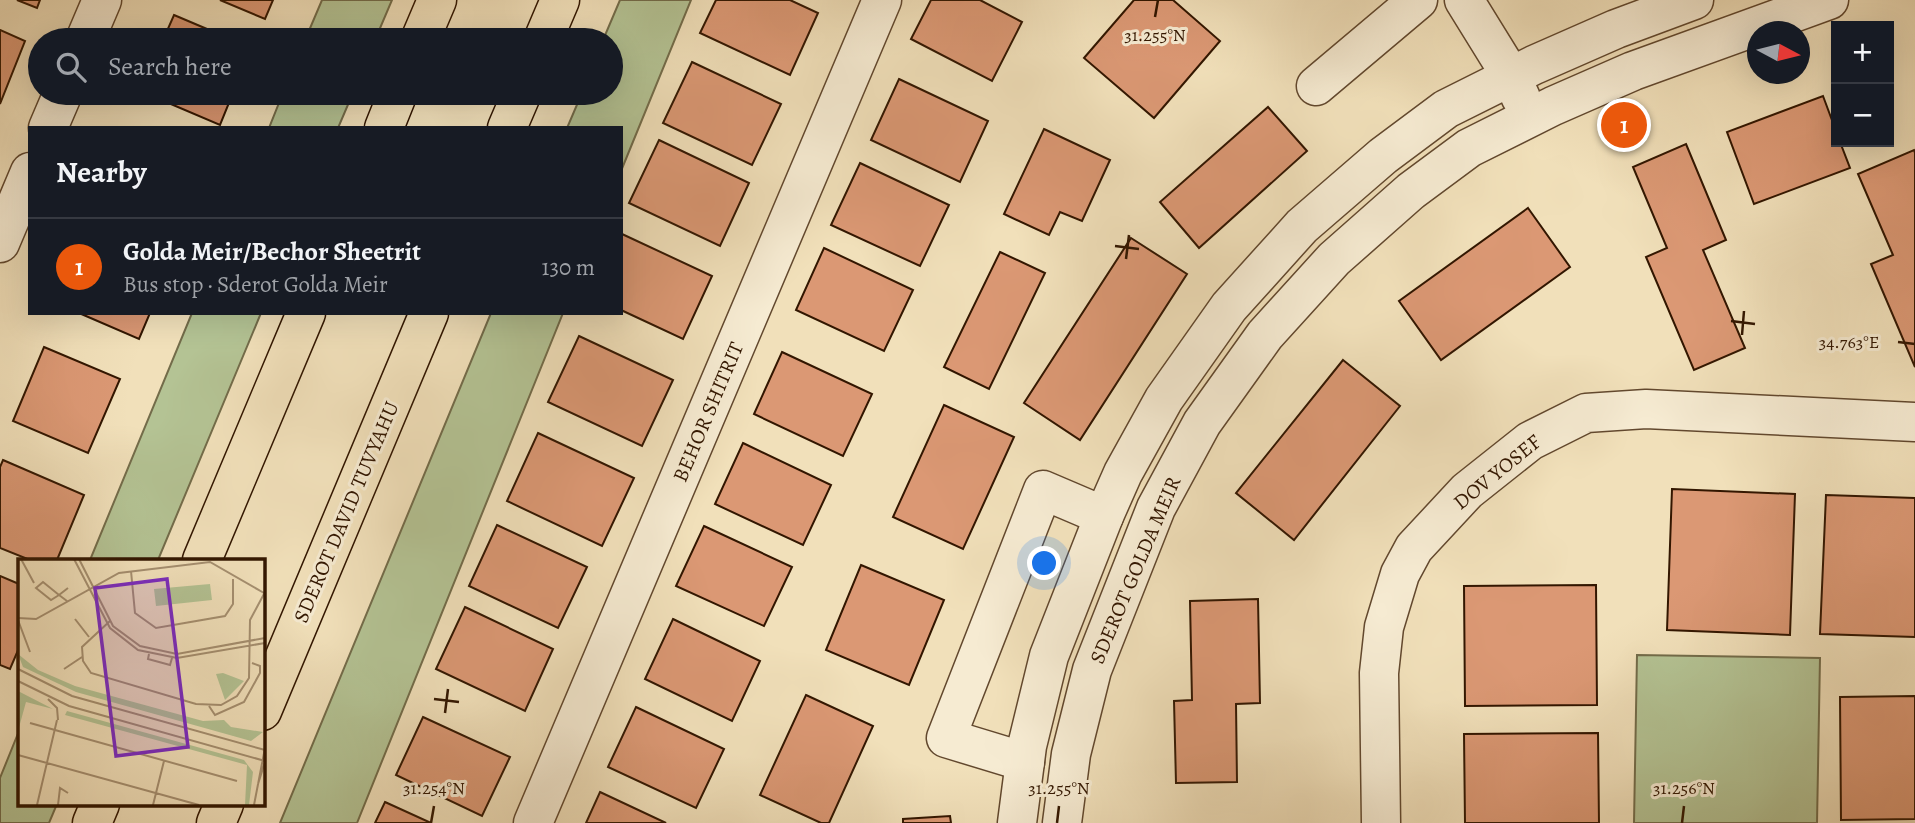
<!DOCTYPE html>
<meta charset="utf-8">
<style>
body{margin:0;font-family:Alegreya,serif;background:#20242c;color:#f1f3f6}
.controls{position:absolute;right:21px;top:21px;display:grid;overflow:hidden;border-radius:0px;box-shadow:0 7px 28px #0002}
.controls button{width:63px;height:63px;display:grid;place-items:center;padding:0;border:0;border-bottom:2px solid #363941;background:#171b24;color:#f1f3f6;font:35px sans-serif}
.compass{position:absolute;left:1747px;top:21px;width:63px;height:63px;border-radius:50%;background:#171b24;box-shadow:0 7px 28px #0002;rotate:97deg}
.you{position:absolute;left:1045px;top:564px;width:24px;height:24px;margin:-18px;border:5px solid #fff;border-radius:50%;background:#1a73e8;box-shadow:0 0 0 10px #1a73e833}
.badge{display:grid;place-items:center;width:46px;height:46px;border-radius:50%;background:#ea580c;color:#fff;font-size:23px;font-weight:700}
.pin{position:absolute;translate:-50% -50%;border:4px solid #fff;box-shadow:0 2px 7px #0006}
.list{margin:0;padding:0;list-style:none}
h2{display:flex;justify-content:space-between;align-items:center;height:91px;margin:0;padding:0 28px;font-size:30px}
h2 small{font-size:23px;font-weight:400;color:#9ea1a6}
.list li{display:grid;grid-template-columns:46px 1fr auto;gap:21px;align-items:center;box-sizing:border-box;height:98px;padding:0 28px;border-top:2px solid #363941}
.list b{display:block;font-size:26px;white-space:nowrap}
.list p{margin:0;font-size:23px;white-space:nowrap;color:#9ea1a6}
.list em{font-size:23px;font-style:normal;color:#9ea1a6}
.icon{flex:none;width:38px;height:38px;fill:none;stroke:currentColor;stroke-width:2;stroke-linecap:round;stroke-linejoin:round}
.map{position:relative;flex:none;width:1915px;height:823px;overflow:hidden}
.search{position:absolute;background:#171b24;box-shadow:0 7px 28px #0002;left:28px;top:28px;width:595px;height:77px;display:flex;align-items:center;gap:18px;box-sizing:border-box;padding:0 24px;border-radius:38px;color:#9ea1a6;font-size:26px}
.panel{position:absolute;background:#171b24;box-shadow:0 7px 28px #0002;left:28px;top:126px;width:595px;height:189px;border-radius:0px}
.map>svg:first-child{display:block}
.green{fill:#b4c394;stroke:#736c4a;stroke-width:2}
.building{fill:#db9874;stroke:#321600;stroke-width:2}
.lines{fill:none;stroke-linecap:round;stroke-linejoin:round}
.minor-casing{stroke:#62482e;stroke-width:41}
.highway-casing{stroke:#321600;stroke-width:41}
.minor{stroke:#f6ebd2;stroke-width:38}
.highway{stroke:#f1e0ba;stroke-width:38}
.ticks{fill:none;stroke:#321600;stroke-width:2.5}
.labels{text-anchor:middle;stroke-width:6;stroke-linejoin:round;paint-order:stroke}
.street-label{font-size:21px;fill:#321600;stroke:#f6ebd2}
.inset-road{fill:none;stroke:#a58f70;stroke-width:2}
.view{fill:#7b2cbf;fill-opacity:0.15;stroke:#7b2cbf;stroke-width:3.5}
.inset-edge{fill:none;stroke:#321600;stroke-width:3.5}
.ticks-label{font-size:18px;text-anchor:middle;fill:#321600;stroke:#f6ebd2;stroke-width:6;stroke-linejoin:round;paint-order:stroke}
</style>
<div class="map">
<svg width="1915" height="823" viewBox="0 0 1915 823">
<rect width="100%" height="100%" fill="#f1e0ba"/>
<filter id="stains"><feTurbulence type="fractalNoise" baseFrequency=".00286" numOctaves="4"/><feColorMatrix values="0 0 0 0 .2 0 0 0 0 .09 0 0 0 0 .02 0 0 0 .5 -.17"/></filter>
<radialGradient id="worn" r=".72"><stop offset=".6" stop-color="#630" stop-opacity="0"/><stop offset="1" stop-color="#630" stop-opacity=".3"/></radialGradient>
<g class="green">
<polygon points="322,0 392,0 375,40 305,40"/>
<polygon points="620,0 691,0 621,171 621,128 567,128 582,93 611,93 611,40 603,40"/>
<polygon points="283,93 353,93 338,128 269,128"/>
<polygon points="192,313 261,313 158,560 90,560"/>
<polygon points="491,313 563,313 357,823 280,823"/>
<polygon points="1637,655 1820,658 1817,823 1634,823"/>
<polygon points="19,731 19,804 57,804 49,823 0,823 0,778"/>
</g>
<g class="building">
<polygon points="17,0 40,0 37,8"/>
<polygon points="220,0 273,0 265,19"/>
<polygon points="716,0 790,0 818,13 790,75 700,33"/>
<polygon points="931,0 980,0 1022,22 992,81 911,39"/>
<polygon points="1134,0 1173,0 1220,41 1154,118 1084,58"/>
<polygon points="174,15 233,40 163,40"/>
<polygon points="0,30 25,41 0,104"/>
<polygon points="692,62 781,104 752,165 663,123"/>
<polygon points="899,79 988,121 960,182 871,140"/>
<polygon points="145,93 233,93 220,125"/>
<polygon points="1823,96 1836,131 1836,142 1840,142 1850,168 1754,204 1727,132"/>
<polygon points="1268,107 1307,151 1199,248 1160,202"/>
<polygon points="1044,129 1110,160 1082,221 1060,212 1049,235 1004,214"/>
<polygon points="659,140 749,183 720,246 629,203"/>
<polygon points="1686,144 1726,240 1703,250 1745,348 1694,370 1646,257 1667,248 1633,167"/>
<polygon points="1914,150 1915,153 1915,367 1871,264 1893,255 1858,174"/>
<polygon points="860,163 949,205 920,266 831,225"/>
<polygon points="1528,208 1570,267 1441,360 1399,301"/>
<polygon points="622,234 712,276 683,339 621,310"/>
<polygon points="1131,238 1187,274 1080,440 1024,403"/>
<polygon points="824,248 913,290 884,351 796,310"/>
<polygon points="1000,252 1045,273 989,389 944,367"/>
<polygon points="79,313 150,313 139,339"/>
<polygon points="579,336 673,380 642,446 548,402"/>
<polygon points="44,347 120,379 88,453 13,421"/>
<polygon points="782,352 872,394 843,456 754,414"/>
<polygon points="1343,360 1400,406 1294,540 1236,493"/>
<polygon points="944,405 1014,437 963,549 893,517"/>
<polygon points="538,433 634,478 602,546 507,501"/>
<polygon points="743,443 831,485 803,545 715,504"/>
<polygon points="3,460 84,495 57,560 30,560 0,548 0,467"/>
<polygon points="1672,489 1795,494 1790,635 1667,630"/>
<polygon points="1826,495 1915,498 1915,637 1820,634"/>
<polygon points="497,525 587,567 558,628 469,586"/>
<polygon points="704,526 792,567 764,626 676,586"/>
<polygon points="861,565 944,600 909,685 826,650"/>
<polygon points="0,576 19,584 19,648 10,669 0,665"/>
<polygon points="1596,585 1597,705 1465,706 1464,586"/>
<polygon points="1258,599 1260,703 1236,704 1237,782 1176,783 1174,701 1192,700 1190,601"/>
<polygon points="465,607 553,649 525,711 436,669"/>
<polygon points="673,619 760,661 732,721 645,679"/>
<polygon points="806,695 873,726 829,823 821,823 760,795"/>
<polygon points="1915,696 1915,819 1841,820 1840,697"/>
<polygon points="636,707 724,749 696,808 608,767"/>
<polygon points="423,717 510,757 482,816 396,775"/>
<polygon points="1598,733 1599,823 1465,823 1464,734"/>
<polygon points="600,792 666,823 586,823"/>
<polygon points="385,802 431,823 375,823"/>
<polygon points="950,816 951,823 903,823 903,819"/>
</g>
<g class="lines">
<g class="minor-casing">
<g id="minor">
<polyline points="1464,0 1511,76 1521,98"/>
<polyline points="85,40 102,0"/>
<polyline points="1316,86 1418,0"/>
<polyline points="48,128 63,93"/>
<polyline points="0,243 30,172"/>
<polyline points="1025,762 946,738 1043,490 1104,516"/>
<polyline points="533,823 882,0"/>
<polyline points="1017,823 1027,746 1049,656 1104,516 1123,473 1164,399 1229,307 1302,226 1383,156 1446,109 1534,65 1616,29 1694,0"/>
<polyline points="1062,823 1071,754 1092,670 1156,508 1202,423 1265,335 1334,259 1411,191 1469,148 1553,106 1633,71 1829,0"/>
<polyline points="1381,823 1379,673 1384,627 1400,574 1414,548 1467,491 1530,441 1586,413 1646,409 1915,422"/>
</g>
</g>
<g class="highway-casing">
<g id="highway">
<polyline points="420,40 437,0"/>
<polyline points="543,40 560,0"/>
<polyline points="384,128 398,93"/>
<polyline points="507,128 522,93"/>
<polyline points="202,560 306,313"/>
<polyline points="262,711 429,313"/>
<polyline points="92,823 100,804"/>
<polyline points="216,823 224,804"/>
</g>
</g>
<use href="#minor" class="minor"/>
<use href="#highway" class="highway"/>
</g>
<path class="ticks" d="M1155,17L1158,0M1115,246L1139,249M1126,259L1129,235M1731,321L1755,324M1742,335L1744,311M1898,342L1915,344M434,699L459,702M445,713L448,689M431,823L434,806M1057,823L1059,806M1682,823L1684,806"/>
<g class="labels">
<g class="street-label">
<text transform="translate(708 412) rotate(-67)" y="7">BEHOR SHITRIT</text>
<text transform="translate(1497 472) rotate(-39)" y="7">DOV YOSEF</text>
<text transform="translate(346 512) rotate(-67)" y="7">SDEROT DAVID TUVYAHU</text>
<text transform="translate(1135 570) rotate(-67)" y="7">SDEROT GOLDA MEIR</text>
</g>
</g>
<g transform="translate(18 559)">
<rect width="247" height="247" fill="#f1e0ba"/>
<path d="M192,25L194,41L138,47L136,30ZM0,95L20,111L57,127L185,162L206,161L213,168L245,173L233,182L58,133L5,108ZM205,114L226,122L207,141L198,115ZM0,132L35,150L8,143L0,172ZM49,152L226,201L235,213L231,246H227L229,206L47,156Z" fill="#b4c394"/>
<path class="inset-road" d="M3,0L16,24M56,0L92,69L120,91L159,99L247,84M61,0L95,67L122,87L159,95L247,79M113,12L117,54L138,69L207,57L215,45V20M49,42L41,36L25,23L18,29L33,41L41,36L50,29M0,59L18,60L101,14L192,3L246,34M57,60L71,78M0,61L12,93M92,62L64,88L65,102L73,114L178,145L203,146L219,137L231,119L232,61L247,33M131,95L130,100L152,106L154,99M0,110L54,137L247,191M46,110L64,98M0,122L51,147L247,202M30,140L39,149L40,161M191,147L197,156L226,143L242,114V107L234,104M12,164L219,222M0,196L181,246M240,225L247,203M19,246L39,161M40,246L42,229L50,234M135,246L146,202M236,246L247,189"/>
<path class="view" d="M149,20L170,188L98,197L77,29Z"/>
<rect width="247" height="247" class="inset-edge"/>
</g>
<g class="ticks-label">
<text x="1155" y="41">31.255°N</text>
<text x="1849" y="348">34.763°E</text>
<text x="434" y="794">31.254°N</text>
<text x="1059" y="794">31.255°N</text>
<text x="1684" y="794">31.256°N</text>
</g>
<rect width="100%" height="100%" filter="url(#stains)"/>
<rect width="100%" height="100%" fill="url(#worn)"/>
</svg>
<div class="controls">
<button>+</button>
<button>−</button>
</div>
<svg class="compass" viewBox="-18 -18 36 36"><path d="M0-13l5 13h-10z" fill="#e53935"/><path d="M0 13l5-13h-10z" fill="#9ea1a6"/></svg>
<div class="you"></div>
<div class="pin badge" style="left:1624px;top:125px">1</div>
<div class="search"><svg class="icon" aria-label="search" viewBox="0 0 24 24"><circle cx="10" cy="10" r="6"/><path d="M15 15l6 6"/></svg>Search here</div>
<section class="panel">
<h2>Nearby<small></small></h2>
<ul class="list">
<li><span class="badge">1</span><div><b>Golda Meir/Bechor Sheetrit</b><p>Bus stop · Sderot Golda Meir</p></div><em>130 m</em></li>
</ul>
</section>
</div>
